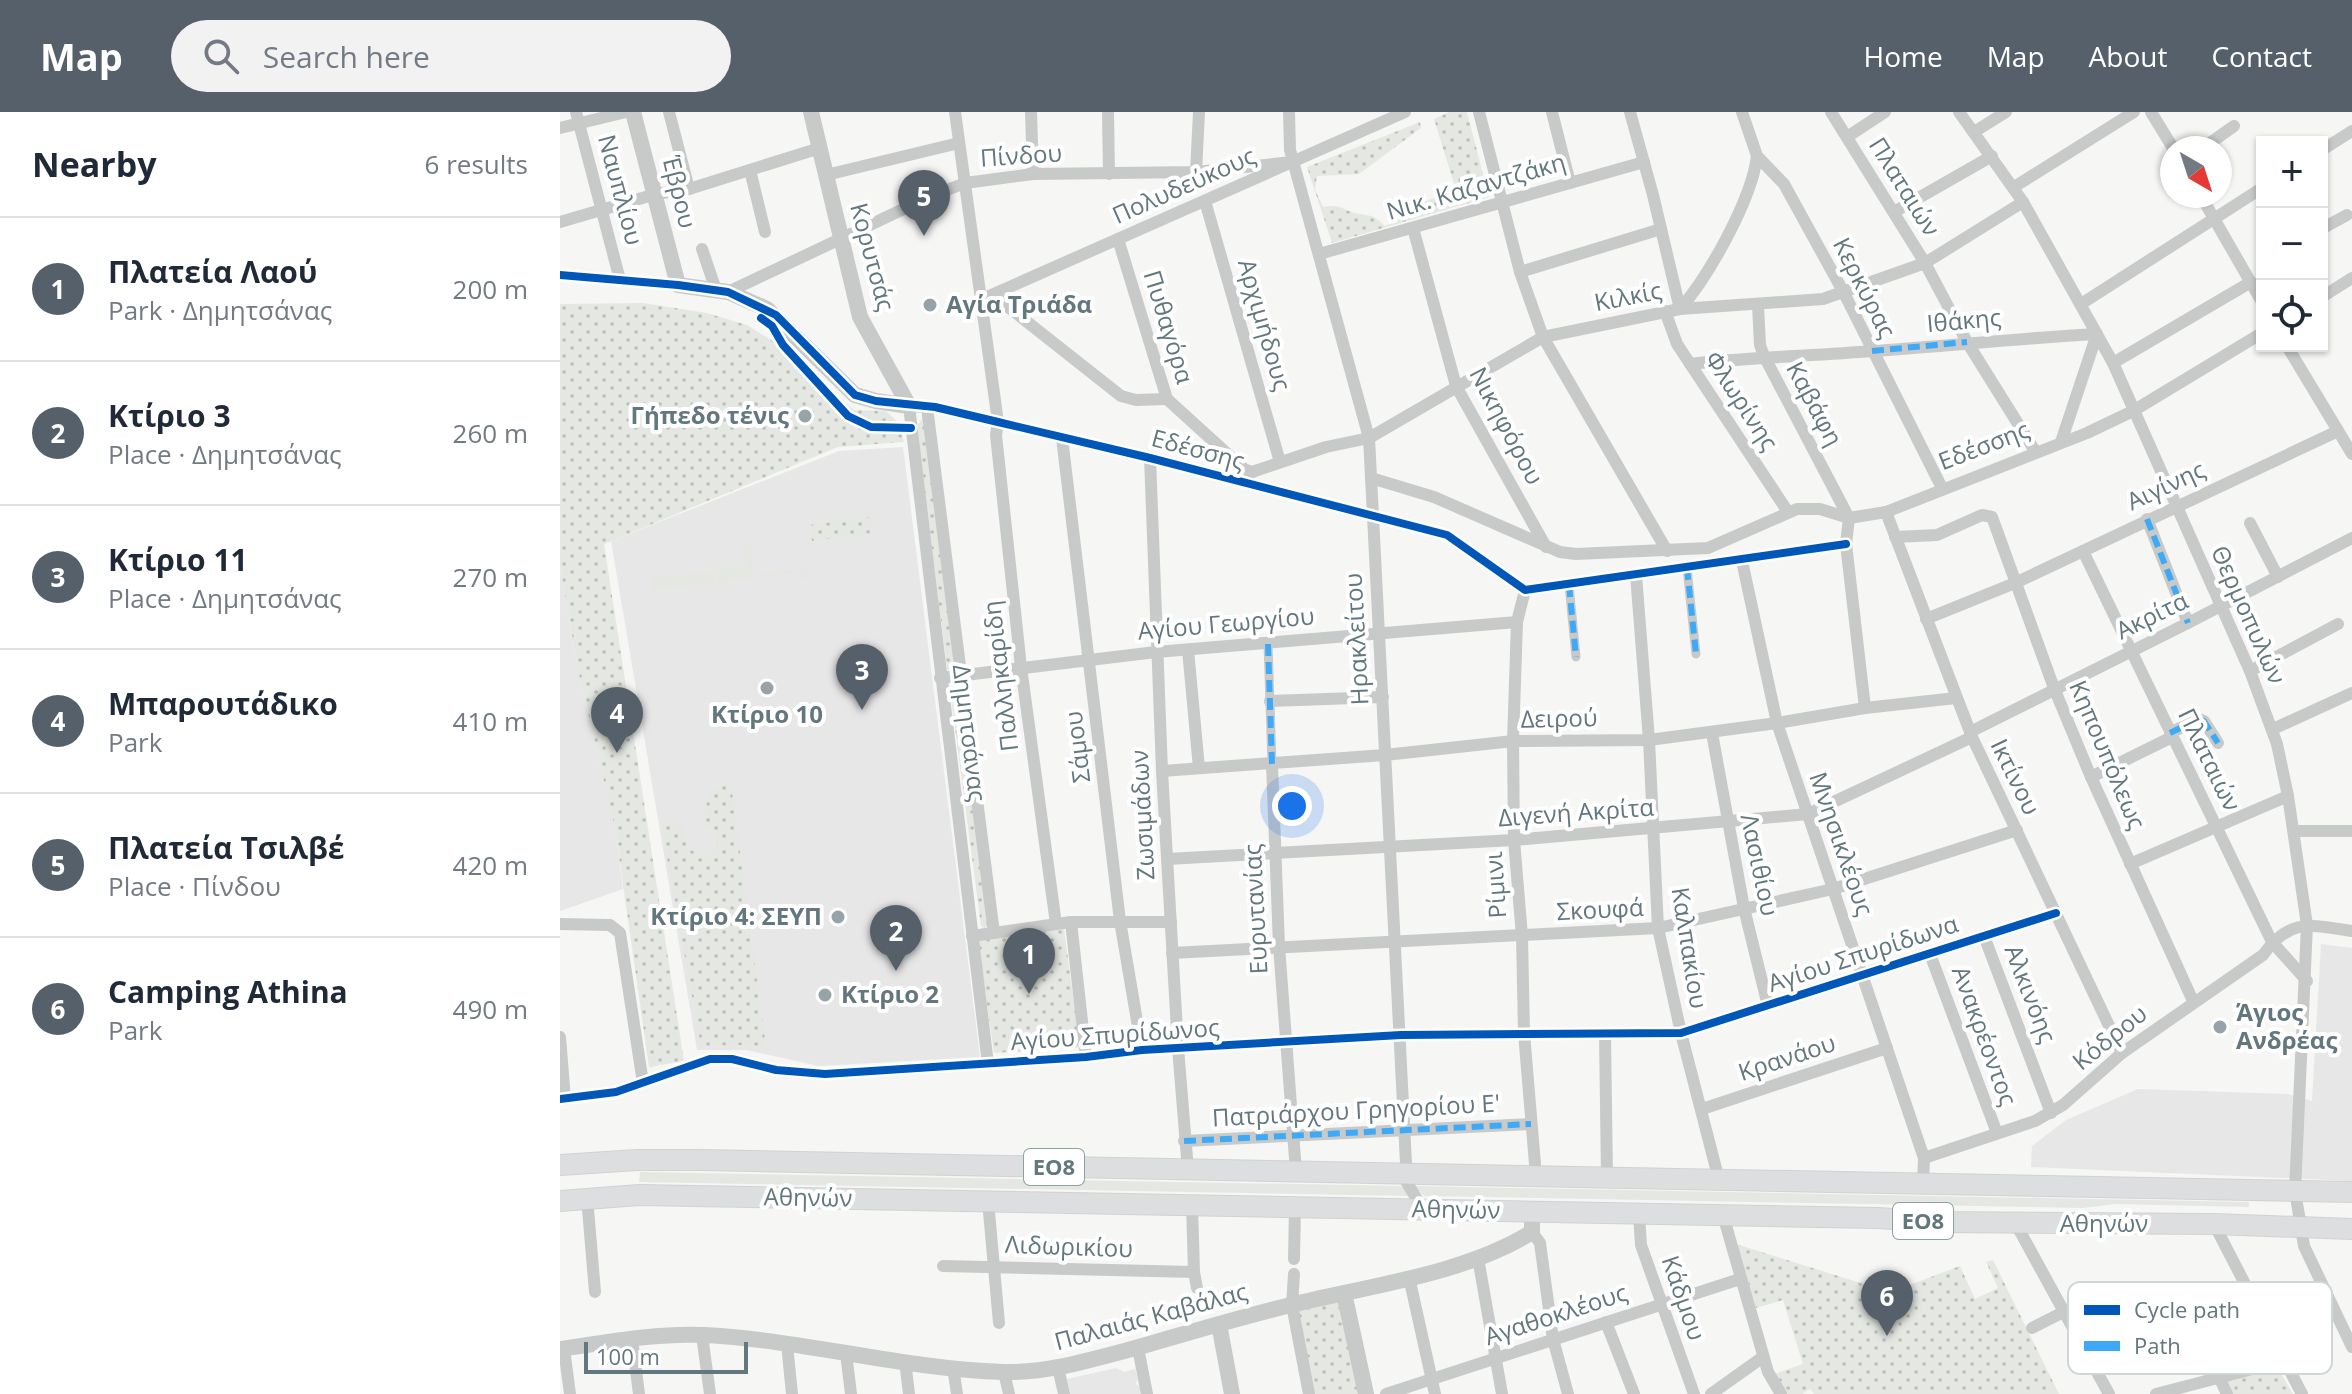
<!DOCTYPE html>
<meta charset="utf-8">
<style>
body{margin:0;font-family:"Open Sans",sans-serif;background:#f2f2f3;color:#1f2937}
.controls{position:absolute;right:24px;top:24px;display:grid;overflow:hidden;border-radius:0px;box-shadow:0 2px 6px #0004}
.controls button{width:72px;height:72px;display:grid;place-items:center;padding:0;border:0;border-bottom:2px solid #e0e1e3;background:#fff;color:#1f2937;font:40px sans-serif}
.compass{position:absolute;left:1600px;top:24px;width:72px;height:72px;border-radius:50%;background:#fff;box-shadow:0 2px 6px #0004;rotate:141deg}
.scale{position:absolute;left:24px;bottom:20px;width:164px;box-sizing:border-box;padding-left:8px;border:4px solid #62777e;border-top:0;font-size:22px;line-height:28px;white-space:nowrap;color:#62777e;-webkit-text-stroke:6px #fff;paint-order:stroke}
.you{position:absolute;left:732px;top:694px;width:28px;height:28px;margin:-20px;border:6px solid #fff;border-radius:50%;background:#1a73e8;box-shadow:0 0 0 12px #1a73e833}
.badge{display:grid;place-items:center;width:52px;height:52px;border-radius:50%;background:#55606a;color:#fff;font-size:26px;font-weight:700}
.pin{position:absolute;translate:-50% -66px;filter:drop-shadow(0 2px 4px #0008)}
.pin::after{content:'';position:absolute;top:42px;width:28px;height:24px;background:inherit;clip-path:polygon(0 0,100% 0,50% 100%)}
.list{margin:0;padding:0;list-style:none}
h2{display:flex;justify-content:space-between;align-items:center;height:104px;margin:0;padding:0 32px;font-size:34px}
h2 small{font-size:26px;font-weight:400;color:#747a83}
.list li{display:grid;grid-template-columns:52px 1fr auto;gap:24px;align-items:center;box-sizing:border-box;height:144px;padding:0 32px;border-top:2px solid #e0e1e3}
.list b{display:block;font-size:30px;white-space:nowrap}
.list p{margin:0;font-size:26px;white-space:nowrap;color:#747a83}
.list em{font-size:26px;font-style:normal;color:#747a83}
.icon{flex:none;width:44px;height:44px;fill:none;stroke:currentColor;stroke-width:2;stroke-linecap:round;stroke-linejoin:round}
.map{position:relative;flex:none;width:1792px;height:1282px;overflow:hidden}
header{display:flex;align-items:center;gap:48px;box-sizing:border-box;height:112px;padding:0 40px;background:#55606a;color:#fff}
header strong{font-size:38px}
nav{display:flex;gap:44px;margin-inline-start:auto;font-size:28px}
.search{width:560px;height:72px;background:#f2f2f3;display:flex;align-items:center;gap:20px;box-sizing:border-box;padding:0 28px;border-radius:44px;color:#747a83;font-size:30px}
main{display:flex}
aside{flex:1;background:#fff}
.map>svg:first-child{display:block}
.built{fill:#e6e7e6}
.green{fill:#e5e8e2}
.park{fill:url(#park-dots)}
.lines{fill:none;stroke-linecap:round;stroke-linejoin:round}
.trunk-casing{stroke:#d2d2d2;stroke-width:22}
.pedestrian{stroke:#c8caca;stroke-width:9}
.minor{stroke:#c8caca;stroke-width:12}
.tertiary{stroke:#c8caca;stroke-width:16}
.trunk{stroke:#dddedf;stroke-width:20}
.quiet{stroke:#3fa9f5;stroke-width:6;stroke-dasharray:12 6;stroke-linecap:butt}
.cycleway-casing{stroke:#fff;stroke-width:13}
.cycleway{stroke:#0057b8;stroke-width:8}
.poi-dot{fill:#96a3a8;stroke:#fff;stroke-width:3}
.labels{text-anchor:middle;stroke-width:8;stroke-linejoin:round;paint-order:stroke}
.shield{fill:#fff;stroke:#91a0a5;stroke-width:2}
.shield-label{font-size:22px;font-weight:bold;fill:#62777e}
.street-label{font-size:24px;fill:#62777e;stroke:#fff}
.poi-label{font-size:24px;font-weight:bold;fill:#62777e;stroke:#fff;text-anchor:start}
.key{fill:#fff;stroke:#d0d6d8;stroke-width:2}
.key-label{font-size:22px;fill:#62777e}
</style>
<header>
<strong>Map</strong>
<div class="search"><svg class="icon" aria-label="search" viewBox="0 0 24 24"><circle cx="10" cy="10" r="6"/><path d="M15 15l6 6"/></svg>Search here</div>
<nav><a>Home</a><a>Map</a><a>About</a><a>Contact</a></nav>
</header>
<main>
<aside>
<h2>Nearby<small>6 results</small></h2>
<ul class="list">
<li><span class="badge">1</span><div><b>Πλατεία Λαού</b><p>Park · Δημητσάνας</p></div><em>200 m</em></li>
<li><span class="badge">2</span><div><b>Κτίριο 3</b><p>Place · Δημητσάνας</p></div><em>260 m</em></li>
<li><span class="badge">3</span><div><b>Κτίριο 11</b><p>Place · Δημητσάνας</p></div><em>270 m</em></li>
<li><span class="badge">4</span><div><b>Μπαρουτάδικο</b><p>Park</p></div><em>410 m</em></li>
<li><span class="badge">5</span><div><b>Πλατεία Τσιλβέ</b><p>Place · Πίνδου</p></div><em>420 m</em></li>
<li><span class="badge">6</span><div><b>Camping Athina</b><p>Park</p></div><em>490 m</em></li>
</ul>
</aside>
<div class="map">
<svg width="1792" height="1282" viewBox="0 0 1792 1282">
<defs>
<pattern id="park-dots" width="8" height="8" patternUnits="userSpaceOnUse" patternTransform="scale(2)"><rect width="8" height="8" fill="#e5e8e2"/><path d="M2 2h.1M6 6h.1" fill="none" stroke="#bdc1bc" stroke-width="1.8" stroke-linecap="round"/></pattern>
</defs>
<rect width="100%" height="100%" fill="#f6f6f5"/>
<g class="built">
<polygon points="343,335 420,945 259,954 186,938 137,938 51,429 279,339"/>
<polygon points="0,454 20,567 55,715 63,777 0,799"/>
<polygon points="1761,832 1792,836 1792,1069 1471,1055 1472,1034 1506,1008 1578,977 1727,982 1752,989"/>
<polygon points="556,1256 564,1260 575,1257 578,1266 576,1272 580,1275 581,1282 510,1282 507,1267"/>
</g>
<g class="green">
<polygon points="184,433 190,433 194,463 246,456 248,466 242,467 240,460 158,470 156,458 187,454"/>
<polygon points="153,459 154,470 92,478 91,467"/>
<polygon points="80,1060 841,1074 850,1084 79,1070"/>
<polygon points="855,1074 1689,1090 1689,1095 1555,1092 1523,1096 864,1084"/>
</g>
<g class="park">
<path d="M889,0H907L929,85L772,131L747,55L860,10L861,16L799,62L757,64L755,77L763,95C783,92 779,97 795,101C814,105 810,101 825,114L840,107L842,98L896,78L874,7Z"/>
<polygon points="83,191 147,201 187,213 211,228 294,298 326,299 339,311 344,330 278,335 44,432 124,949 89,955 55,716 20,567 0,454 0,192"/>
<polygon points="363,306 396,556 390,560 387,557 357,314"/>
<polygon points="310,405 312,421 252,429 250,413"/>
<polygon points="392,573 397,574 428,813 425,817 421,814 390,578"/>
<polygon points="166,672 172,680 206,935 187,933 141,934 101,713 120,711 130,737 142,745 153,740 158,733 156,723 144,712 148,681"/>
<polygon points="504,817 520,936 434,941 418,828"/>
<polygon points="1179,1133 1323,1178 1339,1177 1400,1154 1415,1187 1438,1176 1426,1150 1433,1148 1499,1282 1254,1282 1250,1277 1242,1282 1227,1282 1214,1262 1243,1252 1223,1188 1196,1196 1177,1134"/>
<polygon points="779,1188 802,1282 754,1282 736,1199"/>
<polygon points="1717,1255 1733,1282 1673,1282 1668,1269"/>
</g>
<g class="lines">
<g class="trunk-casing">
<g id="trunk">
<polyline points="0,1053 77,1048 141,1048 1792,1080"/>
<polyline points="0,1089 79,1083 1318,1106 1380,1110 1654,1112 1792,1117"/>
</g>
</g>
<g class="pedestrian">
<polyline points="1127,456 1136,542"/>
<polyline points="1009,473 1016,545"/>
<polyline points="708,532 712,652"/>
</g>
<g class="minor">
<polyline points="16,0 60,168"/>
<polyline points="109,0 129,77"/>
<polyline points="395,0 438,310 436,323 461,555 496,812"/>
<polyline points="471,0 473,62"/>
<polyline points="548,0 549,62"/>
<polyline points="729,0 730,38 809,326 847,1071 863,1097"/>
<polyline points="919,0 960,160 983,225 1107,439"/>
<polyline points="992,0 1010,71"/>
<polyline points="1070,0 1093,83 1120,197"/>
<polyline points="1182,0 1197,44 1224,72 1284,181 1382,376"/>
<polyline points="1271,0 1365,151 1407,230 1475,339"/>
<polyline points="1399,0 1463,90 1553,251 1690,559 1717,632 1728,684 1747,813 1735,1079 1744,1134 1792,1235"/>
<polyline points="1591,0 1613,36"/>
<polyline points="0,16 66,0"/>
<polyline points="1414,20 1446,0"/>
<polyline points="1287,25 1325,0"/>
<polyline points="1643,36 1674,14"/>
<polyline points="1762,38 1792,19"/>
<polyline points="190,58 205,120"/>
<polyline points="636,60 639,0"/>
<polyline points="266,63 399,31"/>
<polyline points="1454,75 1574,0"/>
<polyline points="1641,84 1702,190"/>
<polyline points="645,89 720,350"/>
<polyline points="1334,100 1432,44"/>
<polyline points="0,110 96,82 129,77 260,36"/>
<polyline points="1762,114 1763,116 1787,103"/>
<polyline points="853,116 896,274 986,435"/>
<polyline points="558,127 607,287 684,357 692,360"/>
<polyline points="142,137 156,178"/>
<polyline points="759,142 1084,50"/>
<polyline points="960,160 1101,117"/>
<polyline points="0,163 118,173"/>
<polyline points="168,180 369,85 405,71 473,62 636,60 733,50"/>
<polyline points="433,183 561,284 576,288 607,287"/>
<polyline points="1762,185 1792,166"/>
<polyline points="420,188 845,0"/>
<polyline points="1521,192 1702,76"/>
<polyline points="1198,193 1200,233 1204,244 1289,406"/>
<path d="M1120,197C1149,164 1192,87 1197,44"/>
<polyline points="1105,199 1117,232 1228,400"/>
<polyline points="1727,234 1792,342"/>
<polyline points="1553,251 1691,170"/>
<path d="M1130,252C1191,245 1252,244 1313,239C1388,234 1462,226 1537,222L1501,330"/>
<polyline points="367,295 434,821"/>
<polyline points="502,326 560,809 582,938"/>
<polyline points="590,346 602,659 618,936 628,1058"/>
<polyline points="692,360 766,335 809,326 983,225 1120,197 1263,187 1365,151 1463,90"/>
<polyline points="811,366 874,385 1000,440 1016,442 1148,436 1237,397 1260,397 1289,406 1326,400 1527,321 1573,299 1702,221"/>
<polyline points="1326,400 1412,625 1562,941"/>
<polyline points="1289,406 1286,432 1305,596"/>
<polyline points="1587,407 1628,511"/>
<polyline points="1690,411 1718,465"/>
<polyline points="1335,425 1377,423 1422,403 1432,405 1494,576 1531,665 1633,889"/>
<polyline points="1523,439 1712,830 1747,869"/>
<polyline points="1182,449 1217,611 1364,1046 1363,1072"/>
<polyline points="1076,463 1089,628 1098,816 1121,921 1159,1068"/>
<polyline points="965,478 957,510 953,629 954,728 962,824 964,921 976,1064"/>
<polyline points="1366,507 1455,471 1778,319"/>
<polyline points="628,538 639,656"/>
<polyline points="1690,559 1778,512"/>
<polyline points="380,566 596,540 957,510"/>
<polyline points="710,589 823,585"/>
<polyline points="1713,617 1792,581"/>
<polyline points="1410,620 1628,511 1792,426"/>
<polyline points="1152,621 1184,796 1208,894"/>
<polyline points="1610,621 1639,607 1644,609 1658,631"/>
<polyline points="712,652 719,834 736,1060"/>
<polyline points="602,659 825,643 953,629 1089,628 1217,611 1305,596 1396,586"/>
<polyline points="1531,665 1612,625"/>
<polyline points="1734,719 1792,719"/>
<polyline points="607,747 954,728 1248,702 1412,625"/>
<polyline points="1570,752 1728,684"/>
<polyline points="511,810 526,945"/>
<polyline points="0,812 50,813 60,821 83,971"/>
<polyline points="412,824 511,810 611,810"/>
<polyline points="1424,824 1491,1001"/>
<polyline points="612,841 1098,816 1273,777 1457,718"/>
<polyline points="1370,842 1437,1021"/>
<polyline points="1045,921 1047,1066"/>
<polyline points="0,925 5,987"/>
<polyline points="428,952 349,294 375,295 590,346 887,423 965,478 1286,432"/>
<polyline points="0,987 56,980 150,947 172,947 216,958 265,962 526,945 582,938 841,923 1121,921 1496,801"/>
<polyline points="1142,997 1327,936"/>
<polyline points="624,1029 971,1012"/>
<path d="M1364,1046L1475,1009L1503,993L1562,941L1703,843C1730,805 1751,813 1792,819"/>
<polyline points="27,1085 35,1180"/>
<polyline points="428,1089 439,1211"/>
<polyline points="632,1093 634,1160 637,1176"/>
<polyline points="1079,1102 1081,1133 1134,1282"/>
<polyline points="1163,1103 1208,1260 1221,1282"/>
<polyline points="1456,1112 1549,1282"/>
<polyline points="1654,1112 1742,1282"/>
<polyline points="972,1120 980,1131 993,1227 1008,1282"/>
<polyline points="918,1146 942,1282"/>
<polyline points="734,1147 735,1095"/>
<polyline points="383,1154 634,1160"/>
<polyline points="734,1162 732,1193 749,1282"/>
<polyline points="849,1165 875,1282"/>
<polyline points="1046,1210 1074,1282"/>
<polyline points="1472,1216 1533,1185"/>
<polyline points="142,1223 150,1282"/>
<polyline points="72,1227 79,1282"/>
<polyline points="227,1232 232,1282"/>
<polyline points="578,1236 587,1282"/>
<polyline points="4,1237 10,1282"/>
<polyline points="286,1241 291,1282"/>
<polyline points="345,1249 349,1282"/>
<polyline points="393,1255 397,1282"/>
<polyline points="498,1255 504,1282"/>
<polyline points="444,1260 449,1282"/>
<polyline points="1659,1265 1667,1282"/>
<polyline points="826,1282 1180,1167"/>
<polyline points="1151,1282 1203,1245"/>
<polyline points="1596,1282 1723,1249"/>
</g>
<g class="tertiary">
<polyline points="73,0 118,173 168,180 207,197 295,283 316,289 349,294"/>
<polyline points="251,0 300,205 349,294"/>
<polyline points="784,1181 806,1282"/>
<polyline points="659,1212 672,1282"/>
<path d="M0,1237C48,1230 95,1221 144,1223C244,1228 343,1257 443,1260C486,1261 527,1249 568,1238C622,1223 676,1206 731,1193C807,1174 906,1162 972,1120V1100"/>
</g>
<use href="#trunk" class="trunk"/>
<g class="quiet">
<polyline points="1312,239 1407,230"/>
<polyline points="1587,407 1628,511"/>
<polyline points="1127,456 1136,542"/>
<polyline points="1009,473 1016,545"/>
<polyline points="708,532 712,652"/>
<polyline points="1610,621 1639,607 1644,609 1658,631"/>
<polyline points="624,1029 971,1012"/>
</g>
<g class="cycleway-casing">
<g id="cycleway">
<polyline points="0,163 118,173 168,180 216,203 295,283 316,289 375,295 438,310 590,346 887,423 965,478 1286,432"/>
<polyline points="201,206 212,214 223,233 288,304 311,315 351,316"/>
<polyline points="0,987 56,980 150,947 172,947 216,958 265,962 526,945 582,938 841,923 1121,921 1496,801"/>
</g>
</g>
<use href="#cycleway" class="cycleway"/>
</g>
<g class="poi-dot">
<circle cx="370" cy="193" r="8"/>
<circle cx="245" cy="304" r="8"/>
<circle cx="207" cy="576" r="8"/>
<circle cx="278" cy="805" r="8"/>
<circle cx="265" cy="883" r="8"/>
<circle cx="1660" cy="915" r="8"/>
</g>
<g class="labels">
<g class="shield">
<rect x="464" y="1037" width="60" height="36" rx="6"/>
<rect x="1333" y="1091" width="60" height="36" rx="6"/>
</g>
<g class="shield-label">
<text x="494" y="1063">ΕΟ8</text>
<text x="1363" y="1117">ΕΟ8</text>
</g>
<g class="street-label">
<text transform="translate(461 44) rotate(-4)" y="8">Πίνδου</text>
<text transform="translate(624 74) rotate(-24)" y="8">Πολυδεύκους</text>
<text transform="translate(916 75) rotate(-16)" y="8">Νικ. Καζαντζάκη</text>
<text transform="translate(1344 75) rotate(58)" y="8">Πλαταιών</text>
<text transform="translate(60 78) rotate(75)" y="8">Ναυπλίου</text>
<text transform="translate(119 80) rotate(76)" y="8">Έβρου</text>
<text transform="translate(312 145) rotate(75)" y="8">Κορυτσάς</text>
<text transform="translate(1304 176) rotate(63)" y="8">Κερκύρας</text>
<text transform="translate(1068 185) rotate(-11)" y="8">Κιλκίς</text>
<text transform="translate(1404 209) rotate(-5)" y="8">Ιθάκης</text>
<text transform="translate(704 213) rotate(74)" y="8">Αρχιμήδους</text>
<text transform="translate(608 215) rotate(73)" y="8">Πυθαγόρα</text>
<text transform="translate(1181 289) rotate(57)" y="8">Φλωρίνης</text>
<text transform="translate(1254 292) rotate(62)" y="8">Καβάφη</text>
<text transform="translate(946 314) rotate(62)" y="8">Νικηφόρου</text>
<text transform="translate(1424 334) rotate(-21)" y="8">Εδέσσης</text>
<text transform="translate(638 338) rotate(15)" y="8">Εδέσσης</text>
<text transform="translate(1606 374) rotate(-25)" y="8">Αιγίνης</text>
<text transform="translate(1688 503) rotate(66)" y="8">Θερμοπυλών</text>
<text transform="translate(1592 504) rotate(-26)" y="8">Ακρίτα</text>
<text transform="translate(666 512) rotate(-5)" y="8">Αγίου Γεωργίου</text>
<text transform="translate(797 527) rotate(-93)" y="8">Ηρακλείτου</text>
<text transform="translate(441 564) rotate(-97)" y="8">Παλληκαρίδη</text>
<text transform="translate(999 607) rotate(-1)" y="8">Δειρού</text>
<text transform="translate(409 621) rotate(83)" y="8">Δημητσάνας</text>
<text transform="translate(518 635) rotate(-97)" y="8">Σάμου</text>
<text transform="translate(1547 643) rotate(67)" y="8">Κηπουπόλεως</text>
<text transform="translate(1649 648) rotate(64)" y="8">Πλαταιών</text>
<text transform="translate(1455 665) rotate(64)" y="8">Ικτίνου</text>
<text transform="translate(1016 701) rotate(-4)" y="8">Διγενή Ακρίτα</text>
<text transform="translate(583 703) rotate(-93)" y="8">Ζωσιμάδων</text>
<text transform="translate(1281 732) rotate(71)" y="8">Μνησικλέους</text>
<text transform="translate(1199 753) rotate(78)" y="8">Λασιθίου</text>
<text transform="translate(936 773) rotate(-94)" y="8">Ρίμινι</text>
<text transform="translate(696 797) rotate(-93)" y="8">Ευρυτανίας</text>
<text transform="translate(1040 798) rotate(-3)" y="8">Σκουφά</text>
<text transform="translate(1129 836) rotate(81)" y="8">Καλπακίου</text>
<text transform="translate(1303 842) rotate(-18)" y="8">Αγίου Σπυρίδωνα</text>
<text transform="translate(1470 882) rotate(69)" y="8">Αλκινόης</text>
<text transform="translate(555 923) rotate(-4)" y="8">Αγίου Σπυρίδωνος</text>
<text transform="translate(1424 924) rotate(70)" y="8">Ανακρέοντος</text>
<text transform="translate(1550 926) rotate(-39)" y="8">Κόδρου</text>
<text transform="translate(1227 946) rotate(-18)" y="8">Κρανάου</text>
<text transform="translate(796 999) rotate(-3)" y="8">Πατριάρχου Γρηγορίου Ε'</text>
<text transform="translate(248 1086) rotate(1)" y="8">Αθηνών</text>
<text transform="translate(896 1098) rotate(1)" y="8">Αθηνών</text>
<text x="1544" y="1120">Αθηνών</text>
<text transform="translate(509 1135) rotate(2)" y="8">Λιδωρικίου</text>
<text transform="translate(1123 1186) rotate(71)" y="8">Κάδμου</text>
<text transform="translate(996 1203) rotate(-18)" y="8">Αγαθοκλέους</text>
<text transform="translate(591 1205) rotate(-15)" y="8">Παλαιάς Καβάλας</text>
</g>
<g class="poi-label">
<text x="386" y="201">Αγία Τριάδα</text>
<text x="229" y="312" text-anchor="end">Γήπεδο τένις</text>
<text x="207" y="611" text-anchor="middle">Κτίριο 10</text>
<text x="262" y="813" text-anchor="end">Κτίριο 4: ΣΕΥΠ</text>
<text x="281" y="891">Κτίριο 2</text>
<text x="1676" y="909">Άγιος<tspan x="1676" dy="28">Ανδρέας</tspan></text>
</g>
</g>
<rect x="1508" y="1170" width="264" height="92" rx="12" class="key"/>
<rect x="1524" y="1193" width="36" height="10" fill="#0057b8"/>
<rect x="1524" y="1229" width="36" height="10" fill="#3fa9f5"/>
<g class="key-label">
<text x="1574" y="1206">Cycle path</text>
<text x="1574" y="1242">Path</text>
</g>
</svg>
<div class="controls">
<button>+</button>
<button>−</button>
<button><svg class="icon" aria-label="locate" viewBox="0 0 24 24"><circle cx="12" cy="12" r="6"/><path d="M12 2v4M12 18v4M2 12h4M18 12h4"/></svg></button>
</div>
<svg class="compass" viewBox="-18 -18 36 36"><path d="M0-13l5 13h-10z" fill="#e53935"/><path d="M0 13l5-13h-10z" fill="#747a83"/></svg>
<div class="scale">100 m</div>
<div class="you"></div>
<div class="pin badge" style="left:469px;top:882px">1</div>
<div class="pin badge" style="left:336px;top:859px">2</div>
<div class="pin badge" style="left:302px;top:598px">3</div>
<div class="pin badge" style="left:57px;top:641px">4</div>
<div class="pin badge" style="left:364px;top:124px">5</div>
<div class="pin badge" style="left:1327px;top:1224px">6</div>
</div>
</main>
